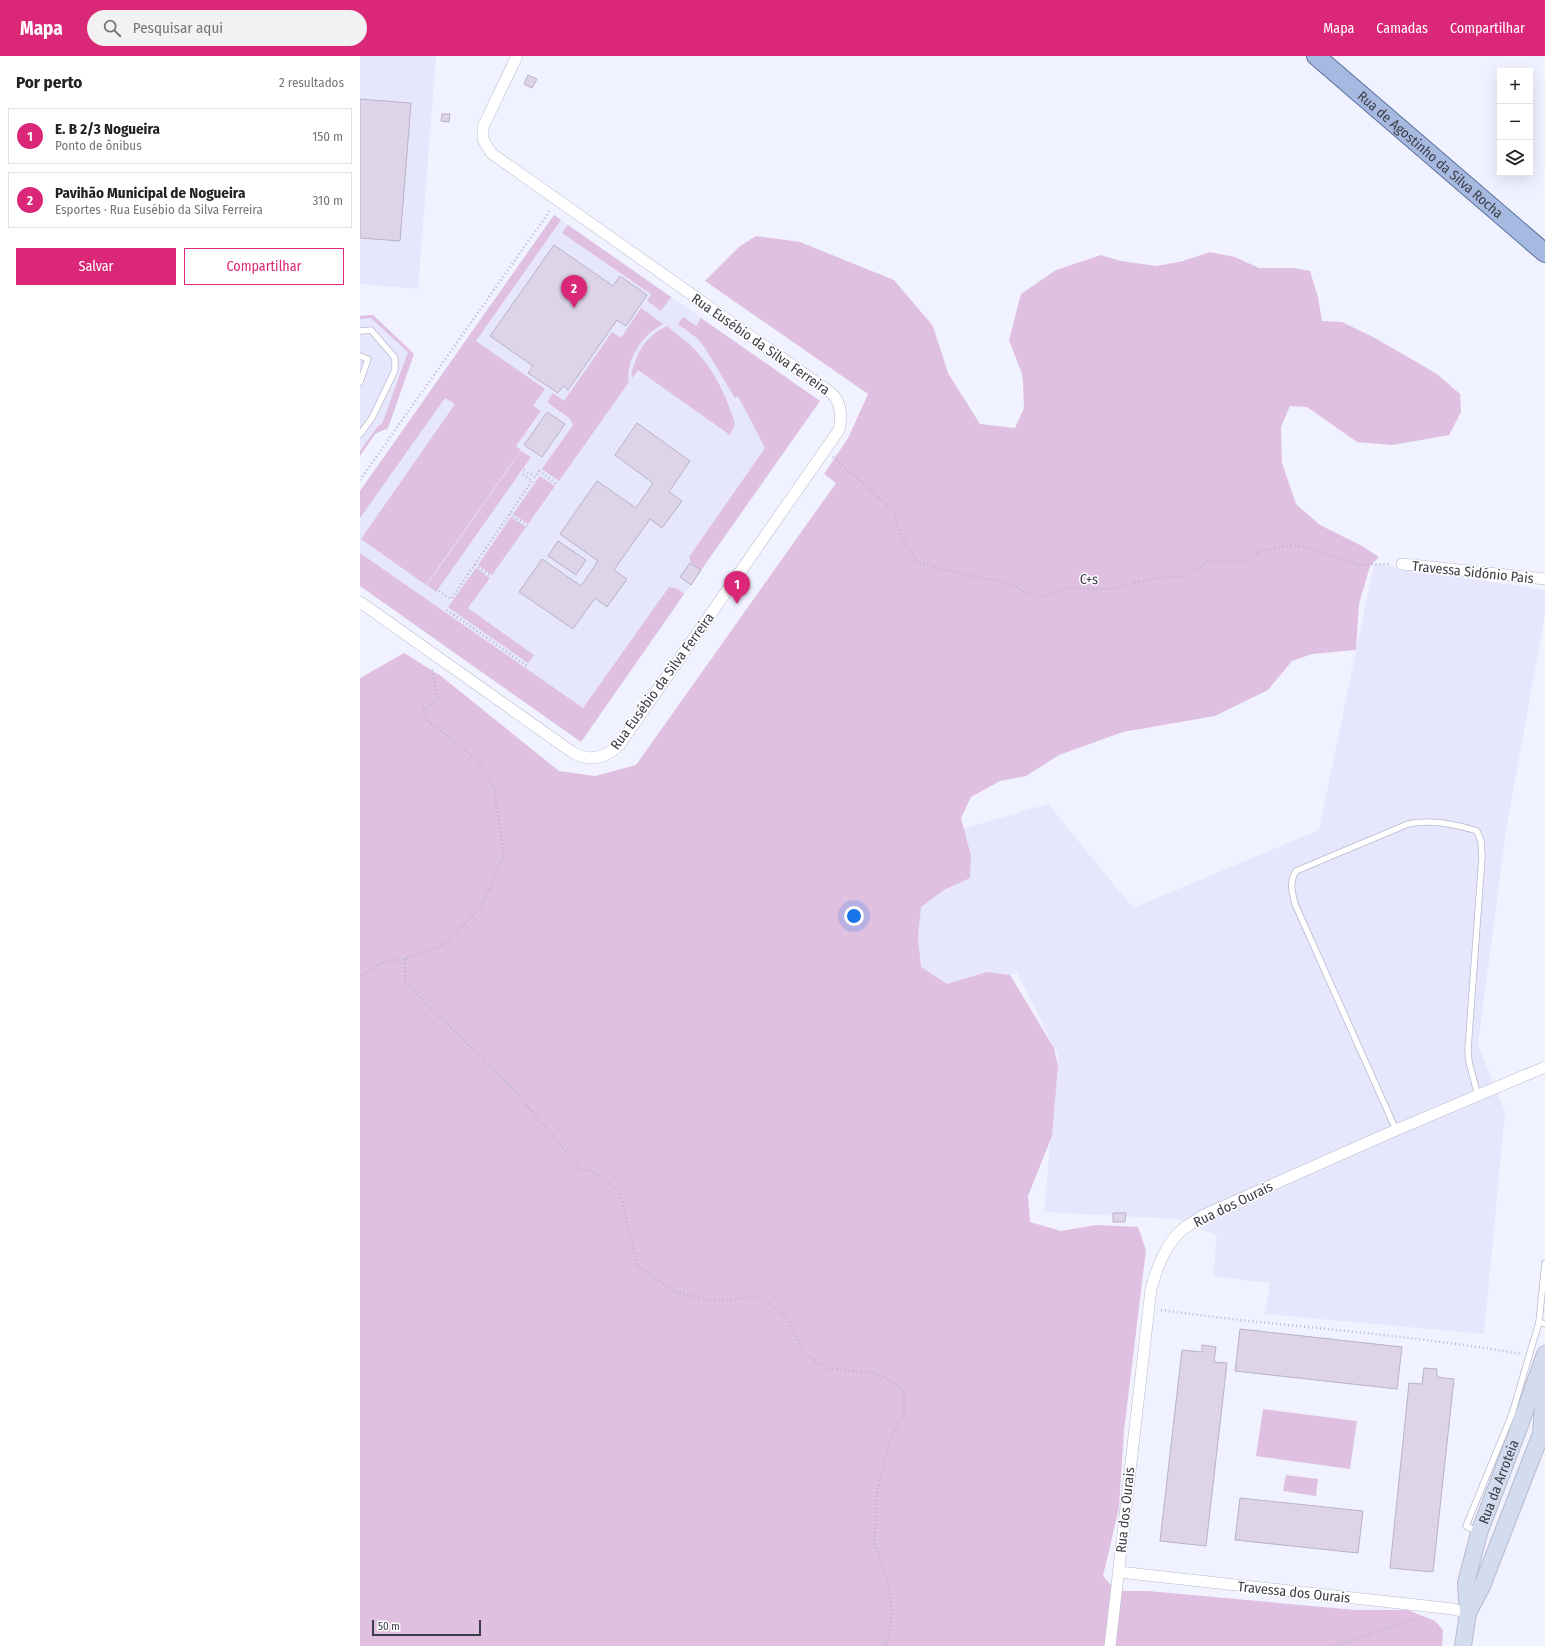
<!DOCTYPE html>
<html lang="pt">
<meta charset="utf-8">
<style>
body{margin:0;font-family:"Fira Sans Condensed",sans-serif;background:#f2f2f2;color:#222}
.controls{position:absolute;right:12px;top:12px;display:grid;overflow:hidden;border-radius:0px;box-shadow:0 4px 16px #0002}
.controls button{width:36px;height:36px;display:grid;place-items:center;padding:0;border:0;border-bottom:1px solid #e0e0e0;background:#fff;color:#222;font:20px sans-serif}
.scale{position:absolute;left:12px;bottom:10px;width:109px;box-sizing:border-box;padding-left:4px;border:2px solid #3c3c45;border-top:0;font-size:11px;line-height:14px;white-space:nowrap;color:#3c3c45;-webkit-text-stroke:3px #fff;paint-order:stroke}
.you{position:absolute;left:494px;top:860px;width:14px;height:14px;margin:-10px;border:3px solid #fff;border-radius:50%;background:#1a73e8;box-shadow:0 0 0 6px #1a73e833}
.badge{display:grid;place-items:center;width:26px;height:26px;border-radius:50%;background:#db2777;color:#fff;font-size:13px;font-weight:700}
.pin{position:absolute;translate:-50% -33px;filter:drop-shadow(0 1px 2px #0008)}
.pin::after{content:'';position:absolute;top:21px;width:14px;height:12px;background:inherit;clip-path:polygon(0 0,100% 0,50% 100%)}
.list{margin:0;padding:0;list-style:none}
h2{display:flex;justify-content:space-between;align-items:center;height:52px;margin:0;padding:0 16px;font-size:17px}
h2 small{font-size:13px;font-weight:400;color:#767676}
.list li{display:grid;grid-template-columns:26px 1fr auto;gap:12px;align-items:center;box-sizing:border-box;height:56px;margin:0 8px 8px;padding:0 8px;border:1px solid #e0e0e0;border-radius:0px}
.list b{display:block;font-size:15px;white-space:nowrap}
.list p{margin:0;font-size:13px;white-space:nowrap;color:#767676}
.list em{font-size:13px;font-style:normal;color:#767676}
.actions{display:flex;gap:8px;padding:12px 16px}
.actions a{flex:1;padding:9px 0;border:1px solid #db2777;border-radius:0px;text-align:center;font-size:14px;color:#db2777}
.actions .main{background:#db2777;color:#fff}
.icon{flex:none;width:22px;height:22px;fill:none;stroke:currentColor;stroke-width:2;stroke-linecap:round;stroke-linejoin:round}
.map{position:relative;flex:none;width:1185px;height:1590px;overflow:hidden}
header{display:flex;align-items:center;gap:24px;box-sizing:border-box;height:56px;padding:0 20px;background:#db2777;color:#fff}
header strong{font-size:19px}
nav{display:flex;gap:22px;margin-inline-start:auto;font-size:14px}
.search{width:280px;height:36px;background:#f2f2f2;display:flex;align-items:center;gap:10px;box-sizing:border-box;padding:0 14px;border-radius:22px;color:#767676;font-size:15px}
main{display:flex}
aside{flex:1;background:#fff}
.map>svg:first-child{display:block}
.built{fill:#e6e6fd}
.green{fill:#e0c0e0}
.building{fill:#ddd4e8;stroke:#bab2c5}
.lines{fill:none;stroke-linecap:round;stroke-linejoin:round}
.service-casing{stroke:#b8b9cd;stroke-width:7}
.minor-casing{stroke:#b8b9cd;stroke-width:12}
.secondary-casing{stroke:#b8b9cd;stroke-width:18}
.primary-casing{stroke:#5b6f9c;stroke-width:20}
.path{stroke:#b7b8c3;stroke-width:2.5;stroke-dasharray:1 3;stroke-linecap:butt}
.service{stroke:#fff;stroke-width:5.5}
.minor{stroke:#fff;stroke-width:11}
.secondary{stroke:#d3dcef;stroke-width:16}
.primary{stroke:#a6b9e0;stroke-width:18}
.labels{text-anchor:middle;stroke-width:3;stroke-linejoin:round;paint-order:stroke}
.street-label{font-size:14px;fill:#3c3c45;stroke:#fff}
</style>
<header>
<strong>Mapa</strong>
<div class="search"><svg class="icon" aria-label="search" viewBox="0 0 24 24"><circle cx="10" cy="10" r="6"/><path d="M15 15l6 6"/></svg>Pesquisar aqui</div>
<nav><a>Mapa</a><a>Camadas</a><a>Compartilhar</a></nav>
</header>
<main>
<aside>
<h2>Por perto<small>2 resultados</small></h2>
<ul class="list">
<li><span class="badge">1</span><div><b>E. B 2/3 Nogueira</b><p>Ponto de ônibus</p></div><em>150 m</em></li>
<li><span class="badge">2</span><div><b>Pavihão Municipal de Nogueira</b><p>Esportes · Rua Eusébio da Silva Ferreira</p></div><em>310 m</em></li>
</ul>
<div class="actions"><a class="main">Salvar</a><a>Compartilhar</a></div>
</aside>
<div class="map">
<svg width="1185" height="1590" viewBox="0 0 1185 1590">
<rect width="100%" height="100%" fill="#f1f2ff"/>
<g class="built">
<polygon points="0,0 76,0 58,233 0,228"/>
<polygon points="194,159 460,345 221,686 0,530 0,435"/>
<polygon points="13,259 54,298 28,372 15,378 0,400 0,260"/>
<polygon points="1014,508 1185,534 1185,558 1146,774 1118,989 1145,1056 1124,1278 905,1258 910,1227 853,1220 857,1180 817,1163 684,1156 698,999 657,917 556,942 513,799 688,748 773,852 959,774"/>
</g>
<g class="green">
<polygon points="194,159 201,164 116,285 185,333 173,350 181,355 156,390 161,394 66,529 1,483 95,348 85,342 0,462 0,435"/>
<polygon points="208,169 311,241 301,255 287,245 291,238 202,177"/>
<polygon points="396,180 440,186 534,224 573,270 588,317 620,368 655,372 664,352 663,328 662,318 649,284 661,238 696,214 741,199 761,205 797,210 823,205 850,196 875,201 899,212 935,212 950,215 958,241 962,265 982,266 1015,282 1077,318 1100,338 1101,356 1089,379 1033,389 997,386 947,351 930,350 921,371 922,407 936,448 960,469 1002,490 1019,501 1010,510 999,548 996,594 952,598 932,605 908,634 855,660 763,676 699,699 666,720 640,725 611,741 601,762 611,800 610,822 584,834 561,851 558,881 561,911 587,928 627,916 650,919 694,992 698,1010 692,1080 668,1140 670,1166 701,1175 736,1169 778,1171 786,1194 764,1375 759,1452 743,1520 756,1535 788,1535 996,1554 1048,1554 1075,1565 1083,1574 1082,1590 0,1590 0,622 44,597 81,620 199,715 235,720 276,709 476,427 464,418 488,382 508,338 345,225 380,190"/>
<path d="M281,252L303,268C287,277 278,287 271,305C269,313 267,318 269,326L199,425L182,413L213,369L209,362L187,346L193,337L204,345L252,276L261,282Z"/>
<polygon points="13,259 54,298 28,372 15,378 0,400 0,395 18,370 22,368 48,296 11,262 0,263 0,260"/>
<polygon points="323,261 336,270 341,262 460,345 341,514 331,507 329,501 405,392 378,340 375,342 345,292 338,283 318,268"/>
<path d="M307,270C315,277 324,283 331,290C351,308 368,342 375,368L370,379L278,314L272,322C271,316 273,311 275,306C281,289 290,278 307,270Z"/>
<polygon points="161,395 171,401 76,536 67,529"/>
<polygon points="180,420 195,430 168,468 153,458"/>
<polygon points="151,461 166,471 132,519 118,509"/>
<polygon points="0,497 223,652 309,531 318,533 324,538 221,686 0,530"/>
<polygon points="116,512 130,522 108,552 174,599 168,607 88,551"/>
<polygon points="903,1353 997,1365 990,1413 896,1400"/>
<polygon points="926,1419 958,1423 956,1440 923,1435"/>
</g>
<g class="building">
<polygon points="168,19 177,23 172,32 164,28"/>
<polygon points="0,43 51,47 40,185 0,182"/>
<polygon points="82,58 90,58 89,66 81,65"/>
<polygon points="194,189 253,230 260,220 287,239 266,270 257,264 208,334 203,330 198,337 168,317 173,310 130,280"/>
<polygon points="187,356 205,368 182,401 164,389"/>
<polygon points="277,367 330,405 309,436 322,445 302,472 290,463 254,514 267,523 247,551 235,542 213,573 159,536 182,503 221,530 238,505 200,478 237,425 276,452 293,427 255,399"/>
<polygon points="198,485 226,504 216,519 188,500"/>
<polygon points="330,507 341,514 331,529 320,521"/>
<polygon points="753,1157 766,1157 765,1166 753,1166"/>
<polygon points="880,1273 1042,1291 1037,1333 875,1315"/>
<polygon points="842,1289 856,1291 854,1306 867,1307 846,1490 800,1485 822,1294 842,1296"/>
<polygon points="1064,1312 1077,1313 1077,1321 1094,1323 1073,1516 1030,1512 1049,1327 1062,1328"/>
<polygon points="880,1442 1003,1455 998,1497 875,1484"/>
</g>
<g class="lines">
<g class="service-casing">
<g id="service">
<polyline points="0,275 11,274 35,302 35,314 12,362 0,378"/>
<polyline points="0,300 8,303 0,326"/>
<path d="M1036,1074L935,848C932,836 929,826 936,815L1048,768C1071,763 1095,768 1117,775L1121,785L1122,801L1108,993L1109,1006L1118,1040"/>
<polyline points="1185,1207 1179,1266 1185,1268"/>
<polyline points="1118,1476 1106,1470 1152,1358 1179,1266"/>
</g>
</g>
<g class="minor-casing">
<g id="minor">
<polyline points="1042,508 1185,523"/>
<path d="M0,546L212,696C230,707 246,702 260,688L479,374C482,360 481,345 470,336L131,97L123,83V71L157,0"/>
<polyline points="759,1516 1093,1553 1108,1557"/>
<path d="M750,1590L791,1233C797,1212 805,1188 823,1173C830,1168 837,1164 844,1159L1036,1074L1185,1011"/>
</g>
</g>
<g class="secondary-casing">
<g id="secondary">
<polyline points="1109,1555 1122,1530 1181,1378 1185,1322"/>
<path id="s1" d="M1103,1590L1108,1557L1106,1527L1119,1477L1160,1369L1185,1298"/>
</g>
</g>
<g class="primary-casing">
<g id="primary">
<path id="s2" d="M956,0L1185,197"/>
</g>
</g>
<g class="path">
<polyline points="473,401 533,454 540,479 558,506 602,518 649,527 677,542 707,532 750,533 791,523 823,520 847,506 884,506 901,495 932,489 955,493 999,509 1031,508"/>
<polyline points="164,414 175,421 179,415 197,428"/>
<polyline points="0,424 191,153"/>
<polyline points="150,458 167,470"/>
<polyline points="115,509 131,520"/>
<polyline points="79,535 91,543 172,425 161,417"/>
<polyline points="87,554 167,610"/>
<polyline points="45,903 45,927 155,1035 221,1113 238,1118 260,1137 278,1210 314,1235 352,1245 401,1241 428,1263 443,1296 465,1312 519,1318 544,1334 544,1358 529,1386 517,1436 514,1485 528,1527 532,1555 529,1579 525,1590"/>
<polyline points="0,921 19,907 45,903 88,886 122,849 144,800 134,732 119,706 68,665 64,653 78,645 72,612"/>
<path d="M801,1254C921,1271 1042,1277 1161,1298"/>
<polyline points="974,1590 1058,1562"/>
</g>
<use href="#service" class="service"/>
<use href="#minor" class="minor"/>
<use href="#secondary" class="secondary"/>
<use href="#primary" class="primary"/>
</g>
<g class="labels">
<g class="street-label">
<text dy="5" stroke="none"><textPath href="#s2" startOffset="151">Rua de Agostinho da Silva Rocha</textPath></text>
<text transform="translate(401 288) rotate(35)" y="5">Rua Eusébio da Silva Ferreira</text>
<text transform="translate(1113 516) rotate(6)" y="5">Travessa Sidónio Pais</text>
<text transform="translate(729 523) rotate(1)" y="5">C+s</text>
<text transform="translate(302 625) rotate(-54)" y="5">Rua Eusébio da Silva Ferreira</text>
<text transform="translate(873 1148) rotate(-26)" y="5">Rua dos Ourais</text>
<text dy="5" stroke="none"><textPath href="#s1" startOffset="170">Rua da Arroteia</textPath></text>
<text transform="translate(765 1454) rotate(-84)" y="5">Rua dos Ourais</text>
<text transform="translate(934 1536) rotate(6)" y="5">Travessa dos Ourais</text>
</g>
</g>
</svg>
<div class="controls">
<button>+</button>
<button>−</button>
<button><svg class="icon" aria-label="layers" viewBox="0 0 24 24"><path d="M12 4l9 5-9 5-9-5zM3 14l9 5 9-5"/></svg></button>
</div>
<div class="scale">50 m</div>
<div class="you"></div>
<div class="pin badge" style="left:377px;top:548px">1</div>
<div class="pin badge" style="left:214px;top:252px">2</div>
</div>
</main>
